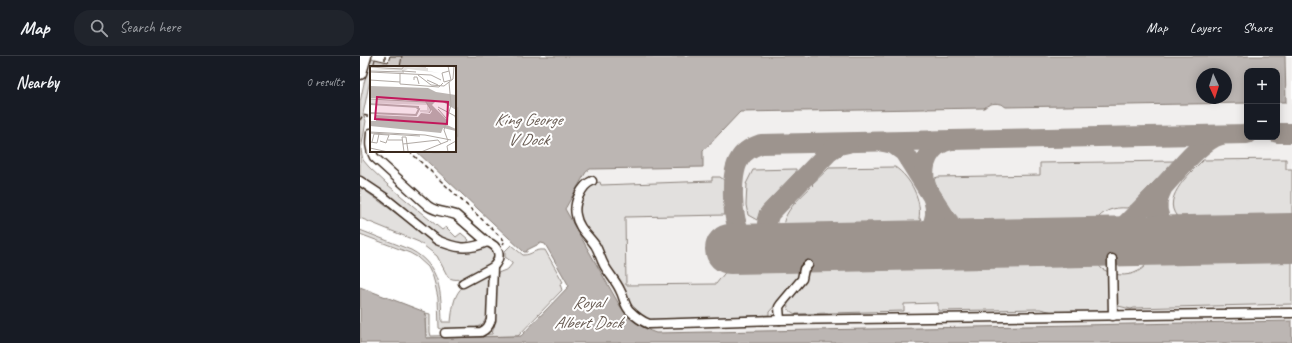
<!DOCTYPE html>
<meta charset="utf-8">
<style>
body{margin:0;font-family:Caveat,sans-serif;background:#20242c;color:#f1f3f6}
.controls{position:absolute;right:12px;top:12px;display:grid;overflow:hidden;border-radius:8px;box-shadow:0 2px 10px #0003}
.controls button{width:36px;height:36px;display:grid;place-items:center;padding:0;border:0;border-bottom:1px solid #363941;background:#171b24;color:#f1f3f6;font:20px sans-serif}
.compass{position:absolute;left:836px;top:12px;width:36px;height:36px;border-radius:50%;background:#171b24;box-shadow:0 2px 10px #0003;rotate:176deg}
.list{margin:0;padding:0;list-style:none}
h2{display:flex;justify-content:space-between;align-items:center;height:52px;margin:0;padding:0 16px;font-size:17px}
h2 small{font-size:13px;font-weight:400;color:#9ea1a6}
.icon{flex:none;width:22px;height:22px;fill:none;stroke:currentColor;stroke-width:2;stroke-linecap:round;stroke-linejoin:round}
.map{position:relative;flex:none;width:932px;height:287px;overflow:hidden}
header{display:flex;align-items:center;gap:24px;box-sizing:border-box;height:56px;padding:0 20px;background:#171b24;border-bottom:1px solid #363941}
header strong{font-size:19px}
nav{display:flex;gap:22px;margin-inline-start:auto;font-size:14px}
.search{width:280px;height:36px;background:#20242c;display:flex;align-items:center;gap:10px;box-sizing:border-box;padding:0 14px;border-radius:16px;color:#9ea1a6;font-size:15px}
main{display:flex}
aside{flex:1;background:#171b24}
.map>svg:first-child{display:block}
.built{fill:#f1efee}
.green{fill:#e2e0de;stroke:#8e857e}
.water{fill:#bcb6b3;stroke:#887e77;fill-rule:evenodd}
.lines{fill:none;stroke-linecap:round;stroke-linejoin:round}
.taxiway{stroke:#9d948e;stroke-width:20}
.runway{stroke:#9d948e;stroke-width:50}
.building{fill:#cfcac7;stroke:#3b2a1e}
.minor-casing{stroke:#3b2a1e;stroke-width:11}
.highway-casing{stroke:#3b2a1e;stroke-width:15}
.path{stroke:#3b2a1e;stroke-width:1.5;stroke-dasharray:4 3;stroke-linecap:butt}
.minor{stroke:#fff;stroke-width:8}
.highway{stroke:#fff;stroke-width:12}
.labels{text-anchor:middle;stroke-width:4;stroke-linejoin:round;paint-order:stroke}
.water-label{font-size:17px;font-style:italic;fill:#685b52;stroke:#fff}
.inset-river{fill:none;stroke:#bcb6b3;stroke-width:2}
.inset-road{fill:none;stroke:#b1aaa5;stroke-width:1}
.view{fill:#c2185b;fill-opacity:0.15;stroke:#c2185b;stroke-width:2}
.inset-edge{fill:none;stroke:#3b2a1e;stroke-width:2}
</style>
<header>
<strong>Map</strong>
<div class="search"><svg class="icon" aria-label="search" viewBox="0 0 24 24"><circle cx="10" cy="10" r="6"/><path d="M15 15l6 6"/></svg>Search here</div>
<nav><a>Map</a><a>Layers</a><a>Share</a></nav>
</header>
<main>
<aside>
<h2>Nearby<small>0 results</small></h2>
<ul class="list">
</ul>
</aside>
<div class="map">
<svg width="932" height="287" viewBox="0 0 932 287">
<rect width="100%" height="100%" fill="#fff"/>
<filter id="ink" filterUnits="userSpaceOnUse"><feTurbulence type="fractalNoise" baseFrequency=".025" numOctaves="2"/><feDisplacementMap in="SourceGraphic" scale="8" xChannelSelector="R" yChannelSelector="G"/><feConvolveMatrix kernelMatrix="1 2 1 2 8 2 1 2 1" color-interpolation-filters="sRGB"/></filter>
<g filter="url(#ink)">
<polygon class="built" points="925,0 932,0 932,265 296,277 278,269 268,260 260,250 206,155 207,150 228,114 343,95 380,56 624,52 629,48 641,47 646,51 887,47 887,81 917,81 917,46 926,46"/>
<g class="green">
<polygon points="11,2 15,3 13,11 11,11 11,19 3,58 6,65 1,94 3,104 9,111 28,129 82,174 86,171 96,181 101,177 109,184 107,187 98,189 74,179 6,124 0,121 0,46 4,27"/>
<path d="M926,103V113H932V162L821,164C797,146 829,118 843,104Z"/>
<path d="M814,105L771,150H770L767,152C754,151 743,154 735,166L610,169C607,168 604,167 601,165C594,159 577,134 574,125L575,122L578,121L680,119V107Z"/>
<path d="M535,111C551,122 562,144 559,163H561L558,169L423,171C424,154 442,140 453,129L452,128L469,112Z"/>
<polygon points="436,113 436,116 400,154 397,164 388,159 386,149 387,128 386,128 393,114"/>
<path d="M352,121H360L364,124L365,159L265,161L266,229L356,228L367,214L442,213L437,225L409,256V259L291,265L275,257L224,173L217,152C222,141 226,127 240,126L241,129L352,125Z"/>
<path d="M0,131L67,180L100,195H116L126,190L129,191L133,195L134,204C126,212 100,230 88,221L77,200L59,186L0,162Z"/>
<path d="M0,174L51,194C81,210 81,237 82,266H91C94,238 96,230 124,220L127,221C128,228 128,236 128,243C128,267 125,272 100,274C92,274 86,276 79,272L78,242L75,228L73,221L68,211L57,201L50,197L0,178Z"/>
<path d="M151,189L163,199C173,199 173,193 185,194L203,226L200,228L202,234L158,280L66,282L65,263H66V257L70,258V276L71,280L132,278L134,270L137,220L138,217L148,213L152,208V206L145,201V195Z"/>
<path d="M932,203V248L774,252L771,253L754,249V218C768,221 781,217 789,205Z"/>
<path d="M736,206L742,213L751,217L750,254L747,257H698L680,253L578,255V247L544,248V255L435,258C432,256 428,254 428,251C425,242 442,221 447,213Z"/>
</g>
<path class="water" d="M30,0H925L926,46H917V15H887V47L646,51C639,46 631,46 624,52L380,56L343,95V111L230,113L226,116L205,153L260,250C270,263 281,272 296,277L932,265V287H0V231L65,256L67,263H65L66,282L161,280L209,230L185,188L181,187L167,194V196H164L56,95H95V11H27ZM842,18H866V42H842Z"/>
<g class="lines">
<g class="taxiway">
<polyline points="917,77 932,77"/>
<path d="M524,86L533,88L544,96L592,172C604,182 614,185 629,188"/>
<path d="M566,130C560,109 569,88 592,84"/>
<path d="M825,184C801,173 790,156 803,131C817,116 841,84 861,79"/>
<polyline points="734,186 749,183 754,180 802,132"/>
<path d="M543,190C566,183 581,168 573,143"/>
<path d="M409,192C398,190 389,188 382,179C371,166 370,118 379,104C383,95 392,91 401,88L887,78"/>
<path d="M428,192C411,187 402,174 410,157L468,97L479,89L488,87"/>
</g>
<polyline class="runway" points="370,193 932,182"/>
</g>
<polygon class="building" points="30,0 42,0 40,11 13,11 15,3 28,6"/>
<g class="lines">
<g class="minor-casing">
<g id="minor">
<path d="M11,77C10,86 9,92 14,101L68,150C78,157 85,155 96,159L127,186"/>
<path d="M0,125L24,141L77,184C95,192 107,195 127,186C140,190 142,202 133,211L103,227"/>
<path d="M232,125C222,129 213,147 216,159C218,172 228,179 235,189C239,195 240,202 244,209C249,218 256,225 260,234C264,241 264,248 269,254C275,260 281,265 289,268L420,264L932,257"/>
<polyline points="752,203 753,260"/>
<polyline points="420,264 419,251 421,248 442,223 444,213 448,209"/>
<path d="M85,277L121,276C127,273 129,270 131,264L133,211"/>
</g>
</g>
<g class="highway-casing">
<polyline id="highway" points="0,17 5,0"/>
</g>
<g class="path">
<polyline points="24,11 25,4 25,0"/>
<polyline points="0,64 3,59 11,61"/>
<polyline points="49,95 145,185 143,188"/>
</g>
<use href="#minor" class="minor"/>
<use href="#highway" class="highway"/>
</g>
</g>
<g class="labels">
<g class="water-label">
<text x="168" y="69">King George<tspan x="168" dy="20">V Dock</tspan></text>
<text x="228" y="252">Royal<tspan x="228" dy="20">Albert Dock</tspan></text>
</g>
</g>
<g transform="translate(10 10)">
<rect width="86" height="86" fill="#fff"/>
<path d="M36,1L58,2V5L70,7L38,3L34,5L0,3ZM0,33L56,36L61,43L59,47L50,46V44H57V39L0,37Z" fill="#e2e0de"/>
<path d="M0,20L58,22L66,26L86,29V44L73,36L66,35L62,39L76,53L77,59L86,63V65L73,62L71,67L0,60V55H6V49L48,51L51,47L60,48L62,45L55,35L0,32Z" fill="#bcb6b3"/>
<path class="inset-river" d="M0,38L49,41M0,47L46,49L49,43L46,41"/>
<path class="inset-road" d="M34,0L56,1M78,0L81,14L74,16L72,7L79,5M0,1L32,3L34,0M0,5L34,6M32,5L46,6M0,6L61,9L71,14M30,8V18L69,21L73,17M48,9L61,19L74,20L83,13L84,0M0,14L30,16M44,14V11H47L49,18M57,14L68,19M0,33L56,36L61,44L59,47M68,41L85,50L86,54M68,43L76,52M0,66L55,69L81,74M0,67L50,70M18,74H32M0,76L7,77L9,68M2,76L4,68L19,69L16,77L10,75M33,78L68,74L71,78M0,82L18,86M34,86L32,71H36L38,85M51,86L78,75L74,64L81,39L79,16M78,86L77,80L86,75"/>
<path class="view" d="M7,31L78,36L77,58L5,53Z"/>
<rect width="86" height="86" class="inset-edge"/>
</g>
</svg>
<div class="controls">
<button>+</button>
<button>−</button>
</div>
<svg class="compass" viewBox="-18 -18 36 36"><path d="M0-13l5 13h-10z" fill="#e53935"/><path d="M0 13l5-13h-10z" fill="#9ea1a6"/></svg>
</div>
</main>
